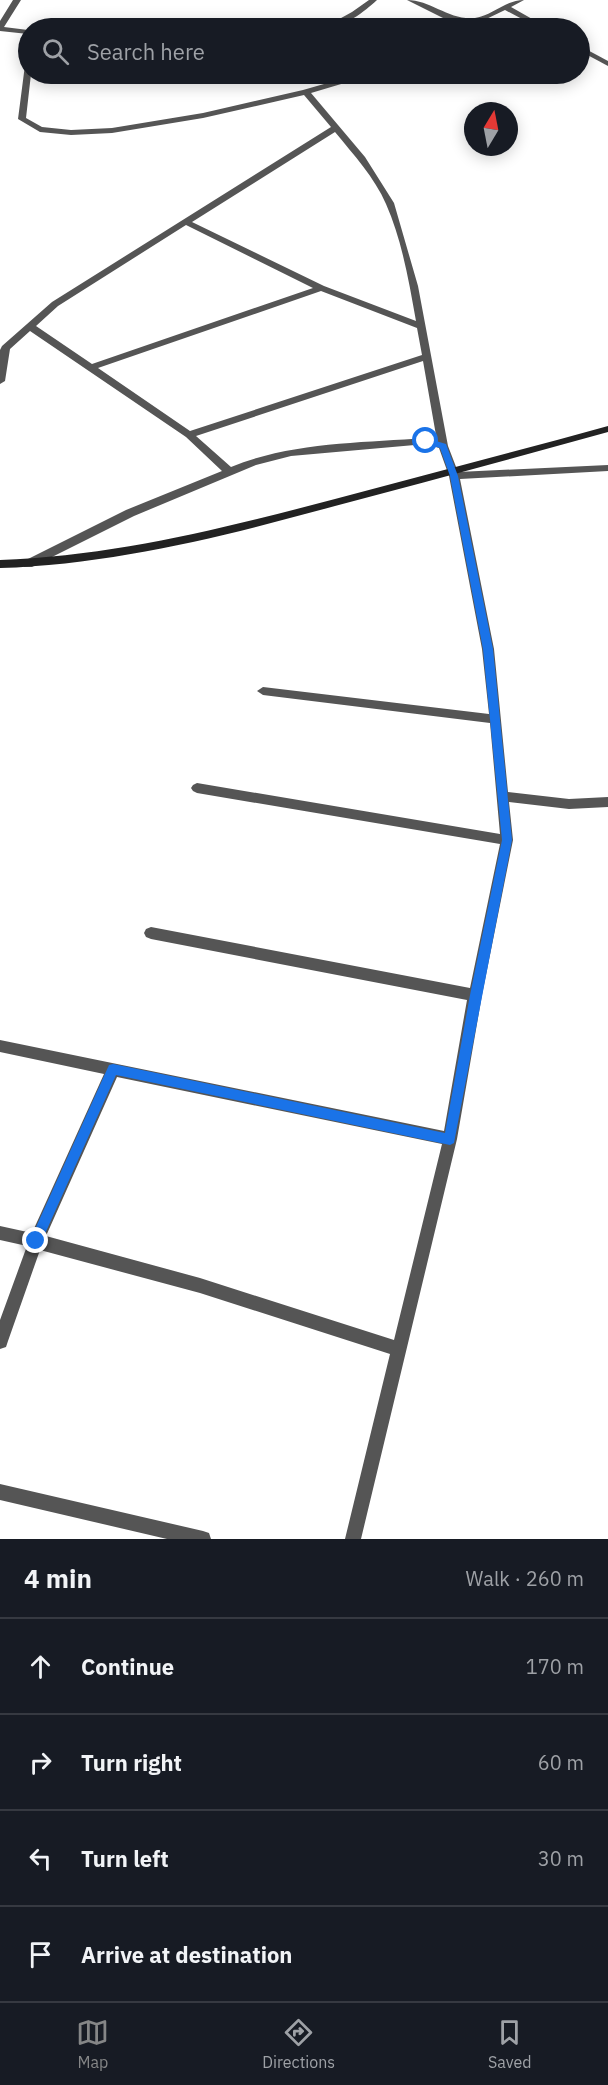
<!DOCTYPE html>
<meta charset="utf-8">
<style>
body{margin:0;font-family:"IBM Plex Sans",sans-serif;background:#242831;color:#f1f3f6}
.compass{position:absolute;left:464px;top:102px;width:54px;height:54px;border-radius:50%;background:#171b24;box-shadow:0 3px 15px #0003;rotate:10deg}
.stop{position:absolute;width:18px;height:18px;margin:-14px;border:4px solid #1a73e8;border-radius:50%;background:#fff}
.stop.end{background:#1a73e8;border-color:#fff;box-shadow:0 2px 6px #0008}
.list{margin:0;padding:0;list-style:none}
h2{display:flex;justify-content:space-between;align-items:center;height:78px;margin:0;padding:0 24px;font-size:26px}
h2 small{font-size:20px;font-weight:400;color:#9ea1a6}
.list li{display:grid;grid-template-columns:39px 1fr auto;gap:18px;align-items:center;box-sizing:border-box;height:96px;padding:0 24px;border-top:2px solid #363941}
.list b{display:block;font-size:22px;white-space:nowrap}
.list em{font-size:20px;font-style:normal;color:#9ea1a6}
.icon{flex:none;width:33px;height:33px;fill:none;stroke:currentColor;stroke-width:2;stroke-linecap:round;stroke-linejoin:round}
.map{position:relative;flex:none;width:608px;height:1539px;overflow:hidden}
.search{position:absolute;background:#171b24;box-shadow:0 3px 15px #0003;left:18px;right:18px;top:18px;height:66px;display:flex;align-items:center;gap:15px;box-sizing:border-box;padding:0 21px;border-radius:33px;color:#9ea1a6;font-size:22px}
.sheet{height:462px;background:#171b24}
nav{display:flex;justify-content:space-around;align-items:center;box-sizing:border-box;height:84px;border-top:2px solid #363941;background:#171b24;font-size:16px;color:#9ea1a6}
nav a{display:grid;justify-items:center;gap:3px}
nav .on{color:#858687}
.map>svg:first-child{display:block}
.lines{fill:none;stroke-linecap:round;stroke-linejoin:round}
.street{fill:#555;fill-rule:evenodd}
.secondary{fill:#222;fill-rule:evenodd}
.route{fill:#1a73e8}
</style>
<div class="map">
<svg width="608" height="1539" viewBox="0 0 608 1539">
<rect width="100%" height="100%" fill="#fff"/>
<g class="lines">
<g class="street">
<polygon points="13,0 21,0 4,27 28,30 28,34 0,31 0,21"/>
<path d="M369,0H377C364,12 341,30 323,28L352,12Z"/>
<path d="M407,0C431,0 450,21 475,18C492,16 505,0 524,0L511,7L548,28H539L505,10L480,22L472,28H465L471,22L445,19Z"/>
<polygon points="580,46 608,61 608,66 580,51"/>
<path d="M25,65H28V74H31L26,118L42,127L71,130L112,128L203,113L303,90L359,74H368V76L311,93L365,157L394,203L418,286L448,446L458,472L608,465V471L460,479L494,649L508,792L569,799L608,797V807L569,809L509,802L513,840L482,995L457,1139L361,1539H345L390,1354L200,1293L40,1250L8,1341L6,1347L0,1349V1320L27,1246L0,1240V1226L32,1233L104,1074L0,1052V1040L444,1131L467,1000L151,939L146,937L144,933L146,929L151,927L470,988L500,844L197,793L193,791L191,788L193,785L197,783L500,834L490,723L263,695L257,691L263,687L489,714L482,649L449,476L439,448L426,444L291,456L256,465L134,516L32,567H24L23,564L24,561L126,510L222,471L186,437L30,331L10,349L5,381L0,384V350L2,346L52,302L331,127L304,95L203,118L112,133L71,135L40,132L18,119ZM335,132C353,154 375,178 386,204C402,240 409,282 416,321L324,286L192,222ZM186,225L313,288L92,364L36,326L58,306ZM321,291L417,328L422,355L190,431L98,368ZM423,361L437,441L426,438C361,443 292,442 231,467L196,436ZM117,1077L442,1144L394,1340L200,1278L46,1236Z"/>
<polygon points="0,1484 203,1531 209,1533 211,1539 167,1539 0,1500"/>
</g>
<path class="secondary" d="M608,426V432C517,457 426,482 335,506C225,536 115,564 0,568V560C115,556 225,528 335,499C426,475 517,451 608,426Z"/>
</g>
<polygon class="route" points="426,438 446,444 458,476 493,649 512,840 454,1143 450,1145 116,1075 40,1245 32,1245 32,1236 109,1065 113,1064 445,1133 470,995 502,840 483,649 450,476 440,448 423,443 423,439"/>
</svg>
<svg class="compass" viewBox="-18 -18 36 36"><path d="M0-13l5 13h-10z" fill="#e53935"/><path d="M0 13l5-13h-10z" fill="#9ea1a6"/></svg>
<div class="stop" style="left:426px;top:441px"></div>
<div class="stop end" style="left:36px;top:1241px"></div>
<div class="search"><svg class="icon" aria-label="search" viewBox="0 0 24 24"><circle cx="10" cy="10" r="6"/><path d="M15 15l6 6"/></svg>Search here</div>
</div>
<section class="sheet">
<h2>4 min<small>Walk · 260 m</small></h2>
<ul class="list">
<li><svg class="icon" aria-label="ahead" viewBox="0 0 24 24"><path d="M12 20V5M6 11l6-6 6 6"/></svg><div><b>Continue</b></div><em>170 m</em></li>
<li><svg class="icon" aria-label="right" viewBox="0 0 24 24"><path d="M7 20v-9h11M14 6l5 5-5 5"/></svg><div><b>Turn right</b></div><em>60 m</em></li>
<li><svg class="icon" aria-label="left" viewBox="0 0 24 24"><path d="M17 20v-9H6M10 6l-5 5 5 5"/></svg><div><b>Turn left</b></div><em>30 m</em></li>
<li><svg class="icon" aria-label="arrive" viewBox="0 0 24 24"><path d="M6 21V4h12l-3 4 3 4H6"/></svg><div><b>Arrive at destination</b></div></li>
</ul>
</section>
<nav>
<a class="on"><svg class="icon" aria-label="map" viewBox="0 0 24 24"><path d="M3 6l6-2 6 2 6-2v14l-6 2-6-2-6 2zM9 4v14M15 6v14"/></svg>Map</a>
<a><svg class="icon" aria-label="directions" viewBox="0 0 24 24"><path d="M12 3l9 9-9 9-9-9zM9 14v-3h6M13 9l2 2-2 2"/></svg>Directions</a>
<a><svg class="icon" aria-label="saved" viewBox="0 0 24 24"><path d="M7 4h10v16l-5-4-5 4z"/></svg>Saved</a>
</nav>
